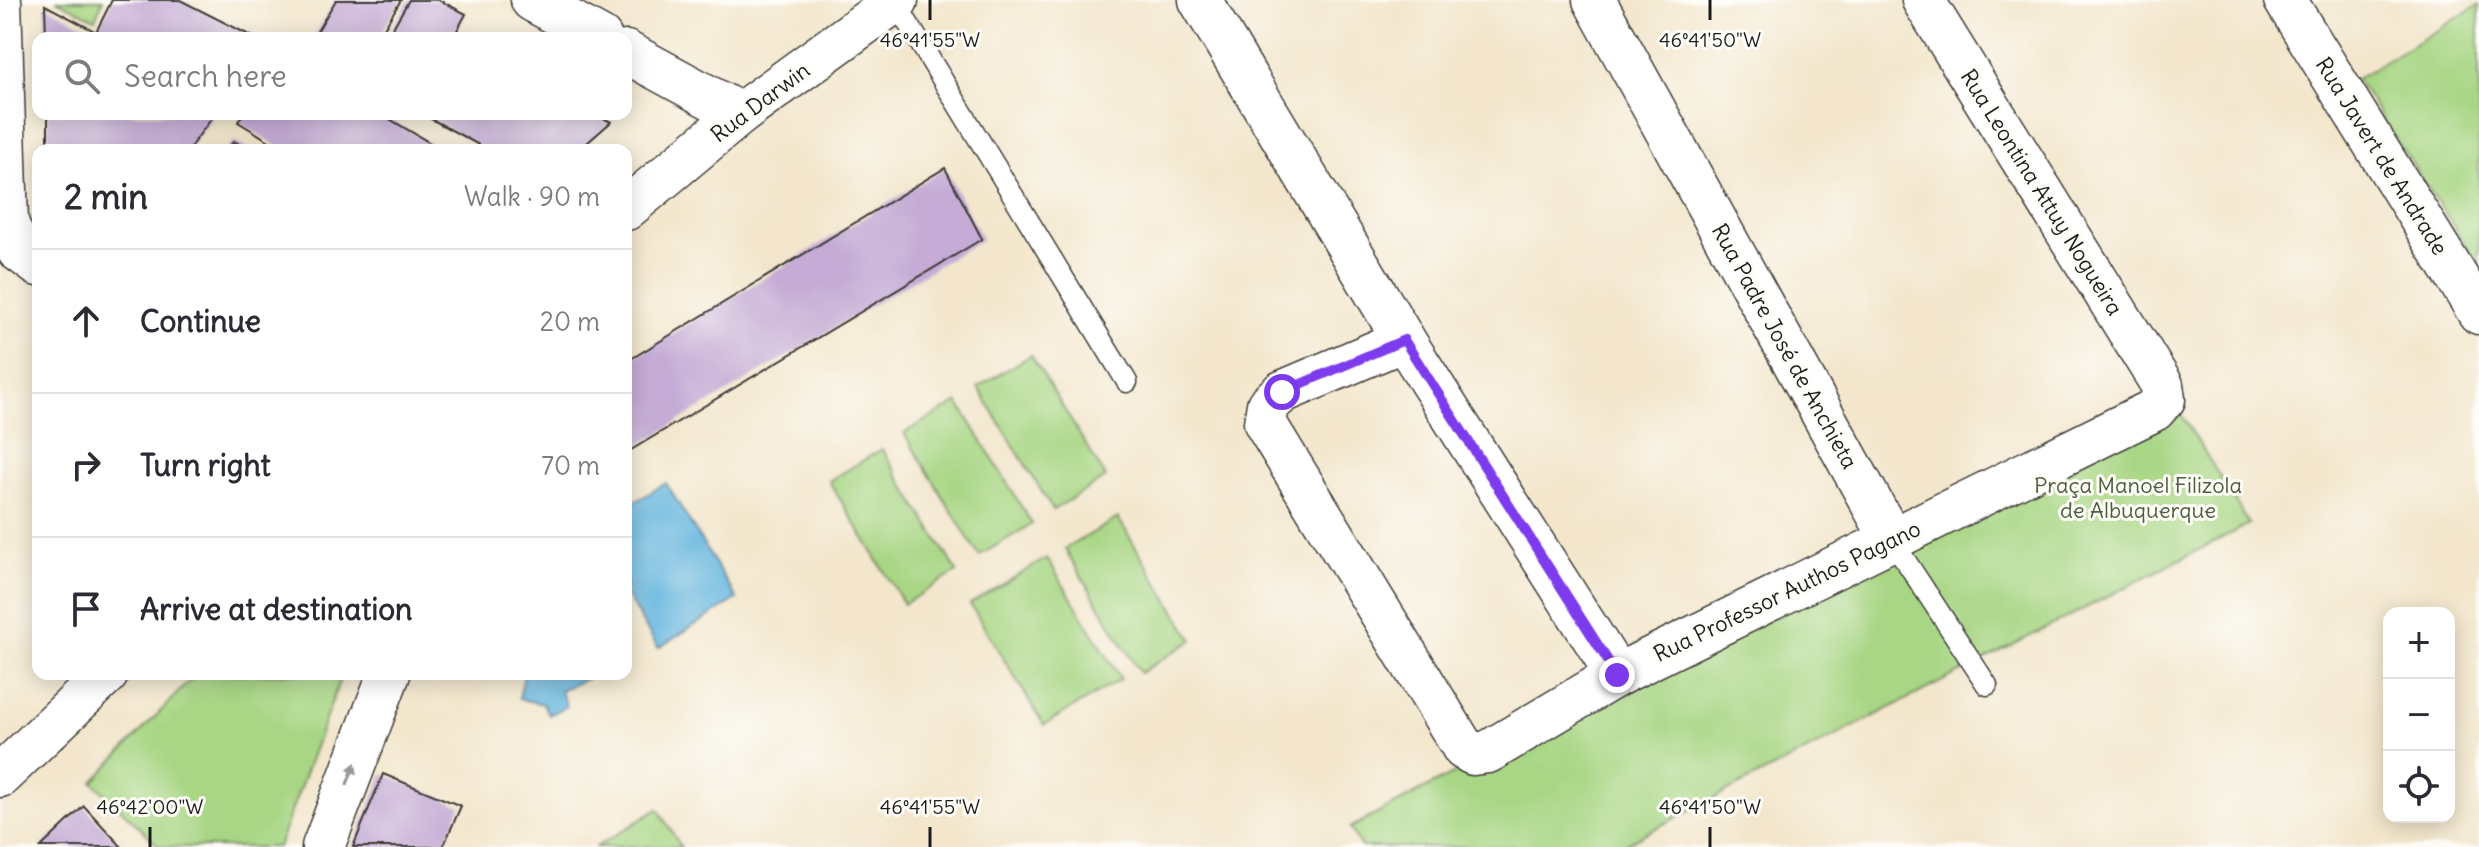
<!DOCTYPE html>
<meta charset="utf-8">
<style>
body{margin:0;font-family:Delius,sans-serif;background:#f7f7f7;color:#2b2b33}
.controls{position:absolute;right:24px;bottom:24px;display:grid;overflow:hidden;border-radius:16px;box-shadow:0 4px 20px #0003}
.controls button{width:72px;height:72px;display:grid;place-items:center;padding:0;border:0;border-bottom:2px solid #e1e1e2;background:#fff;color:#2b2b33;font:40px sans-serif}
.stop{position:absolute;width:24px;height:24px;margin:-18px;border:6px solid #7c3aed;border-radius:50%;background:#fff}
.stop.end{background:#7c3aed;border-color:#fff;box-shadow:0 2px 8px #0008}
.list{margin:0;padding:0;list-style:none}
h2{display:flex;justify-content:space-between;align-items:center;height:104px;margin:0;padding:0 32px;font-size:34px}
h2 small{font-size:26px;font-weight:400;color:#7c7c81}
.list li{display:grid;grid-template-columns:52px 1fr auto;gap:24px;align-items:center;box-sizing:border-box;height:144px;padding:0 32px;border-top:2px solid #e1e1e2}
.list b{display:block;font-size:30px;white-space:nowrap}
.list em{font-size:26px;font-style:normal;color:#7c7c81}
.icon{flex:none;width:44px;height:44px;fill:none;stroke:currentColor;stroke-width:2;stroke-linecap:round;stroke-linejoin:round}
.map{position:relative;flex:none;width:2479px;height:847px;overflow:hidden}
.search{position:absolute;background:#fff;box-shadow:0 4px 20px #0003;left:32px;top:32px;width:600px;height:88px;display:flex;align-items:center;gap:20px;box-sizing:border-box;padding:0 28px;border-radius:16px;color:#7c7c81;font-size:30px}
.panel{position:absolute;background:#fff;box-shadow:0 4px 20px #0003;left:32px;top:144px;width:600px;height:536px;border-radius:16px}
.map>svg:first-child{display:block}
.green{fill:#a8d684;stroke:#627950;stroke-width:2}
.water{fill:#63b5de;stroke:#40687d;stroke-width:2}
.building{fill:#c5abd5}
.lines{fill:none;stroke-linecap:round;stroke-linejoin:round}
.lane-casing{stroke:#3c3a36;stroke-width:23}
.street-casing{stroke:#3c3a36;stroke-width:45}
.lane{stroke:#fff;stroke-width:20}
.street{stroke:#fff;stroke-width:42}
.oneway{fill:#999}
.route{stroke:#7c3aed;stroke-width:10}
.ticks{fill:none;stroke:#1c1c1c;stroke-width:3}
.labels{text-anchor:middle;stroke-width:6;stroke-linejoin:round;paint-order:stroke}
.street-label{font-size:22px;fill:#1c1c1c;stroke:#fdfcf7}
.park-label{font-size:22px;fill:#4d5d40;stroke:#fdfcf7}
.ticks-label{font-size:20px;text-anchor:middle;fill:#1c1c1c;stroke:#fdfcf7;stroke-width:6;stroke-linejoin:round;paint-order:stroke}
</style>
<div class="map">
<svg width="2479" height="847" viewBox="0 0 2479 847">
<rect width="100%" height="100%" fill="#fdfcf7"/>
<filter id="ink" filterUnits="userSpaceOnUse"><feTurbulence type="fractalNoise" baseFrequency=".0125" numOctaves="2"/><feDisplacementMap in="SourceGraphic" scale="16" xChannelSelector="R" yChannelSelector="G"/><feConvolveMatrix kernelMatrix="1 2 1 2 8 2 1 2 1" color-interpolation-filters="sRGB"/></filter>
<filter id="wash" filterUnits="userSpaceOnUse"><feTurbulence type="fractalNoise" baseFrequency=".006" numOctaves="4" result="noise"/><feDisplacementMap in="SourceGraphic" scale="32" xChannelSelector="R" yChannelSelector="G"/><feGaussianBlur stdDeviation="1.8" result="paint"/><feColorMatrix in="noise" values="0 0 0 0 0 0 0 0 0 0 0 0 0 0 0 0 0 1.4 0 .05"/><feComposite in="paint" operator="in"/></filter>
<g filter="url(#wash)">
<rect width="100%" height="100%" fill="#f3e6cc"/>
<g class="green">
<polygon points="56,0 103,0 95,19"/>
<polygon points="2479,5 2479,265 2356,79"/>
<polygon points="1031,355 1106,478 1053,510 978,387"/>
<polygon points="2171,398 2249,524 1619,847 1361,847 1350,828"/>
<polygon points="958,402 1032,524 979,556 904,433"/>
<polygon points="882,449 957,572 904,604 829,481"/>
<polygon points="1118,518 1193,640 1140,673 1065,549"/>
<polygon points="1047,558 1121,679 1044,725 970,604"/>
<polygon points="196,674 342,674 278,847 160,847 93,782"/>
<polygon points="658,809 681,847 596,847"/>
</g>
<g class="water">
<polygon points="666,483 737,599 658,648 626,595 626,507"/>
<polygon points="524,674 585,674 586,679 560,690 567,706 549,715 543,704 519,699"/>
</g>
<g id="blocks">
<g class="building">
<polygon points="112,0 180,0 255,38 46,38 45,5 96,32"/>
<polygon points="336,0 401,0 378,38 313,38"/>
<polygon points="409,0 439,0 466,14 453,38 387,38"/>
<polygon points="48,114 215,114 188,150 44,150 48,141"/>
<polygon points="243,114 381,114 435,146 433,150 284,150 238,122"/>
<polygon points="422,114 596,114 611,122 579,150 488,150"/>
<polygon points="234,141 250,150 226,150"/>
<polygon points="945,168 982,239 626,453 626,362"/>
<polygon points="383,774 461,806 443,847 353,847"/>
<polygon points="84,806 122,847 41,847"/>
</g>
</g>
</g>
<g filter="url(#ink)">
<use href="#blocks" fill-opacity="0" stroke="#3c3a36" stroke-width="2"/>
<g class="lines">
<g class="lane-casing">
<g id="lane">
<polyline points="895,2 1127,382"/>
<polyline points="1892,540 1987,685"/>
</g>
</g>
<g class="street-casing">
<g id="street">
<polyline points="0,0 7,222 18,250 38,265"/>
<polyline points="532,0 601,38"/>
<polyline points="1200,0 1404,340 1617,675"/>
<polyline points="1594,0 1892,540"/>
<polyline points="2285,0 2479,313"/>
<polyline points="626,52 740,114"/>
<polyline points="626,209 740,114 897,0"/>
<polyline points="1404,340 1282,392 1268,405 1265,423 1464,749 1473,754 1488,752 1617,675 2154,410 2164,399 2162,385 1923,0"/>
<polyline points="0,776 107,674"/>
<polyline points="323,847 389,674"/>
</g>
</g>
<use href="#lane" class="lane"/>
<use href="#street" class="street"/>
</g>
<defs><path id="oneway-solid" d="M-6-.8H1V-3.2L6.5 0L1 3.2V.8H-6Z" transform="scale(2)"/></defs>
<use class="oneway" href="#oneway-solid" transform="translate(351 774) rotate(-69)"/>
</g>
<g class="lines" filter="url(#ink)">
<polyline class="route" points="1282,392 1404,340 1617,675"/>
</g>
<path class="ticks" d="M930,0V20M1710,0V20M150,827V847M930,827V847M1710,827V847"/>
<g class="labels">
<g class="street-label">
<text transform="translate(760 102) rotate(-37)" y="8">Rua Darwin</text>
<text transform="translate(2382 156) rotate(58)" y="8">Rua Javert de Andrade</text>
<text transform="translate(2042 192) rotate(58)" y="8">Rua Leontina Attuy Nogueira</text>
<text transform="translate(1785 346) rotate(61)" y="8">Rua Padre José de Anchieta</text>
<text transform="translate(1787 591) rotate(-26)" y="8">Rua Professor Authos Pagano</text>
</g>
<g class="park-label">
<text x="2138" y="493">Praça Manoel Filizola<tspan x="2138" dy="25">de Albuquerque</tspan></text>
</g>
</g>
<g class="ticks-label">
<text x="930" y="47">46°41'55"W</text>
<text x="1710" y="47">46°41'50"W</text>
<text x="150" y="814">46°42'00"W</text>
<text x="930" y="814">46°41'55"W</text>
<text x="1710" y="814">46°41'50"W</text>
</g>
</svg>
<div class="controls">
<button>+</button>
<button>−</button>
<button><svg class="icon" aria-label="locate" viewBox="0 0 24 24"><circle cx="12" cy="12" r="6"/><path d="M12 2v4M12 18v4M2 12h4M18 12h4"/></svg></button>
</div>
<div class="stop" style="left:1282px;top:392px"></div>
<div class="stop end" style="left:1617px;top:675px"></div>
<div class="search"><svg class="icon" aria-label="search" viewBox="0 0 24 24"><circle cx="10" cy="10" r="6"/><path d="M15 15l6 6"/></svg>Search here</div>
<section class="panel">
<h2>2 min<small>Walk · 90 m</small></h2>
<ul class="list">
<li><svg class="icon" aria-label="ahead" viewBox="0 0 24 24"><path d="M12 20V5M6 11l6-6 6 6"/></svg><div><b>Continue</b></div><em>20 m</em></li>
<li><svg class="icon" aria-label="right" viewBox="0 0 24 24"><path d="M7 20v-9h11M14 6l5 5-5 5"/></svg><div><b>Turn right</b></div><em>70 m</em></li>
<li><svg class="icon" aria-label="arrive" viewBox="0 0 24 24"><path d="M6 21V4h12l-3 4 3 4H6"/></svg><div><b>Arrive at destination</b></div></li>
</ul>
</section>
</div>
